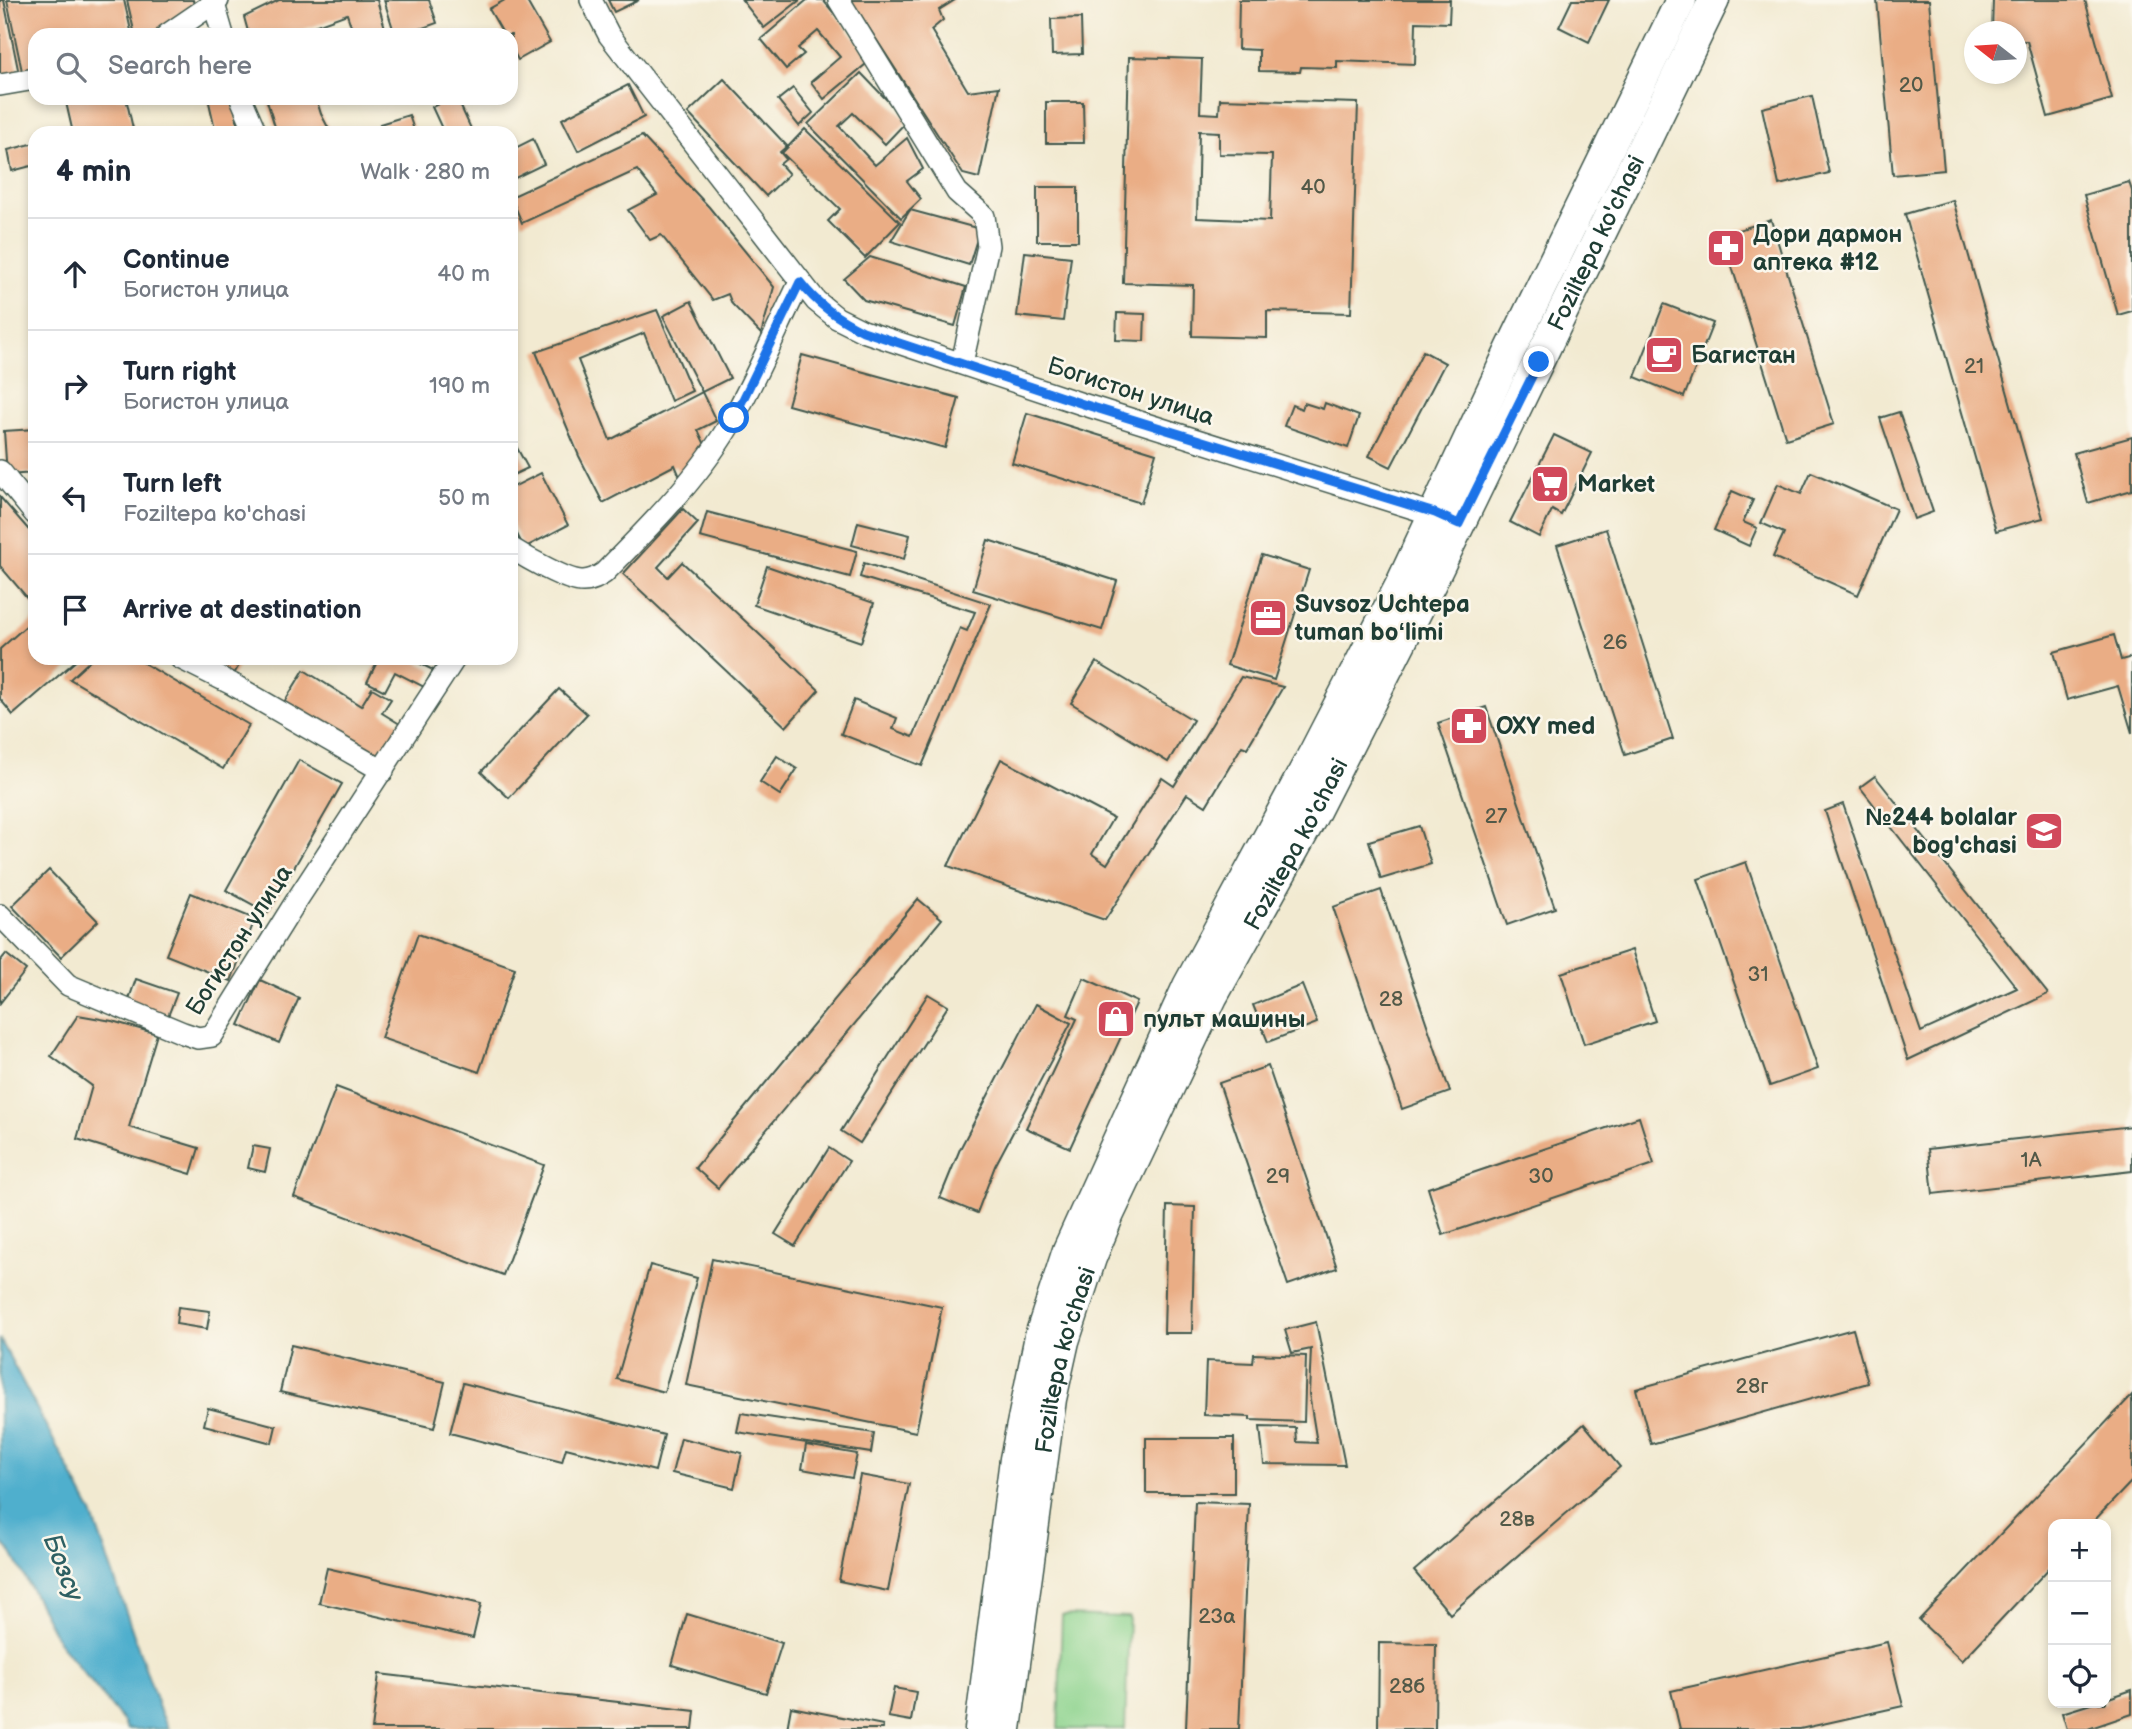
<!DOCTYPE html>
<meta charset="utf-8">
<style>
body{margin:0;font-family:"Balsamiq Sans",sans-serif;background:#f6f6f7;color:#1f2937}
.controls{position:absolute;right:21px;bottom:21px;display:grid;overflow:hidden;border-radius:14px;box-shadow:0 4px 10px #0003}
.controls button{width:63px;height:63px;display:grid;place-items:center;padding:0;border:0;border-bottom:2px solid #e0e1e3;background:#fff;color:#1f2937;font:35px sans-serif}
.compass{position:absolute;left:1964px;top:21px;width:63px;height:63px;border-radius:50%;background:#fff;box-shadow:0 4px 10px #0003;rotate:287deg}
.stop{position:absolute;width:21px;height:21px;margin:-16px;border:5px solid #1a73e8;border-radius:50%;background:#fff}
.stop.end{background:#1a73e8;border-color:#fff;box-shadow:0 2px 7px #0008}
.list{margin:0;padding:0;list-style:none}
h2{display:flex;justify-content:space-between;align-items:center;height:91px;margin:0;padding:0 28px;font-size:30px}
h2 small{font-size:23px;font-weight:400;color:#747a83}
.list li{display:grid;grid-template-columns:46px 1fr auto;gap:21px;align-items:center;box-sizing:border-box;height:112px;padding:0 28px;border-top:2px solid #e0e1e3}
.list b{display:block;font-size:26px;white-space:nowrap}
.list p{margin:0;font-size:23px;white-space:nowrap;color:#747a83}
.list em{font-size:23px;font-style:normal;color:#747a83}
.icon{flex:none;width:38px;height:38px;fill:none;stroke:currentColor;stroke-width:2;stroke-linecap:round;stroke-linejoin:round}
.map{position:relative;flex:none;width:2132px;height:1729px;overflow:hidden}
.search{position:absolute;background:#fff;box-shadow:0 4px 10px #0003;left:28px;top:28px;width:490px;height:77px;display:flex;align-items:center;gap:18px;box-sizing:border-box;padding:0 24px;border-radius:21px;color:#747a83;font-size:26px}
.panel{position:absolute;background:#fff;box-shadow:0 4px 10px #0003;left:28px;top:126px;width:490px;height:539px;border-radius:21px}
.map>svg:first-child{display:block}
.green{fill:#8cd38d;stroke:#568860;stroke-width:2}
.water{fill:#4fafcd;stroke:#377680;stroke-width:2}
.building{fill:#eaad85;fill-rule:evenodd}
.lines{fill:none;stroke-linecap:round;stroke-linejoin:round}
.street-casing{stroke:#3f574c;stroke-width:24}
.secondary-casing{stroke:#3f574c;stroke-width:33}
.street{stroke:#fff;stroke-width:21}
.secondary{stroke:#fff;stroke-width:30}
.route{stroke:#1a73e8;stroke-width:9}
.labels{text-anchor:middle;stroke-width:5;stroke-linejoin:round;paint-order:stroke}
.number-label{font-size:21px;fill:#525948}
.poi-label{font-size:24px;font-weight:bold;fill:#1f3d34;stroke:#fbf7ec;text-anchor:start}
.street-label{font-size:24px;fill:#1f3d34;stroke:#fbf7ec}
.water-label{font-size:26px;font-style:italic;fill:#2d5f62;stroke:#fbf7ec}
</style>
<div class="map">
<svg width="2132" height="1729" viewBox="0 0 2132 1729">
<rect width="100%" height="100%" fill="#fbf7ec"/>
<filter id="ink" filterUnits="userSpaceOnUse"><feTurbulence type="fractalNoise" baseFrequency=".0143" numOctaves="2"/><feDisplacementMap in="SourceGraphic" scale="14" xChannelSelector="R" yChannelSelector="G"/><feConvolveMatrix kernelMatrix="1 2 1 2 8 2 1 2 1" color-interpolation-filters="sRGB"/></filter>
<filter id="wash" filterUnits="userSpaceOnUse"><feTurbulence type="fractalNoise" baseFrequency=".00686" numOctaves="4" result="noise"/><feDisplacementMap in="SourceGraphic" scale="28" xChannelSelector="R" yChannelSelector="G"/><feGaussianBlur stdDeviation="1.57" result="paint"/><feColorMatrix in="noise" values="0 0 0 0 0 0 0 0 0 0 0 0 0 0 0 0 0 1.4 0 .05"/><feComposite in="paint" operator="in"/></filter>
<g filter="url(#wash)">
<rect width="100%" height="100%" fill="#f2ead1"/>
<polygon class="green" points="1062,1615 1129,1617 1125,1729 1058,1729"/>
<polygon class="water" points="0,1339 92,1513 160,1711 169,1729 127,1729 124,1722 60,1644 12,1553 0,1541"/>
<g id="blocks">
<g class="building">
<polygon points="0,0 4,0 19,74 0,76"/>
<polygon points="7,0 124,0 132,35 35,35 35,73 23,76"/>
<polygon points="127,0 193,0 195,12 149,35 135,35"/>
<polygon points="279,0 377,0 387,35 354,35 347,14 297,32 298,35 249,35 244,17"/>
<polygon points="384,0 429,0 437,23 403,35 395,35"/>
<polygon points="505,0 526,0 550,42 518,60 511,47 511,35 504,35 489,9"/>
<polygon points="608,0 639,0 614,12"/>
<polygon points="742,0 800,0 764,28"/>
<polygon points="807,0 823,0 872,59 824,99 811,82 840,57 818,31 798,48 804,54 786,69 761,39"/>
<polygon points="851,0 955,0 939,10 943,20 931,30 968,91 999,87 979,178 963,174"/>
<polygon points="1239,0 1450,0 1449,23 1416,22 1415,64 1337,61 1337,68 1301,67 1300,72 1259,71 1259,50 1238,49"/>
<polygon points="1572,0 1609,0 1589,42 1559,27"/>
<polygon points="1877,0 1929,0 1944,170 1893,175"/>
<polygon points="1993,0 2085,0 2112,99 2048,117 2027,41 2017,41 2017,32 1992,32"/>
<polygon points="1081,18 1082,54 1052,55 1051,19"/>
<path d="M1129,57L1202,59L1200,113L1219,114L1220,99L1358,103L1351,313L1267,311V338L1192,336L1193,285L1123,283ZM1199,131L1219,132V154L1272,155L1270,221L1197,218Z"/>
<polygon points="861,73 907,121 885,144 853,113 839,126 875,165 907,138 923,169 907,181 921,199 901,218 808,124"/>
<polygon points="724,79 787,146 780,152 786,159 780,164 789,174 766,196 688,113"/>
<polygon points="628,85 644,117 578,151 562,119"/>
<polygon points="793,88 813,113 799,126 778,100"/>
<polygon points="1812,96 1829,173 1779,185 1762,108"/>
<polygon points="65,98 126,98 134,133 73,133"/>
<polygon points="208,98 232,98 240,133 216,133"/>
<polygon points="266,98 316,98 321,114 331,133 277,133"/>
<polygon points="450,98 457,98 473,133 444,133 432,107"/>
<polygon points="1046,102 1083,102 1084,143 1046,143"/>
<polygon points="409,115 415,133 383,133 380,124"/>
<polygon points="805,129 900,222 865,258 828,221 840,209 782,153"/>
<polygon points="642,136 709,207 774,287 761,334 732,304 728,294 713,300 661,235 650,240 628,210 657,195 637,170 522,223 511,197"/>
<polygon points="533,139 544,164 511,180 511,150"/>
<polygon points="35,143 35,165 12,171 8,150"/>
<polygon points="2129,182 2132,191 2132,311 2118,315 2084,195"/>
<rect x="1037" y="187" width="41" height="54"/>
<polygon points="1953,200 2043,518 1996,531 1905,214"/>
<polygon points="910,210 980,229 969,265 891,241"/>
<polygon points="1771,220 1834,424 1786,439 1722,235"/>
<polygon points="1025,252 1071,257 1063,321 1017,316"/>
<polygon points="870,257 966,287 955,326 864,300 844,279"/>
<polygon points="691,301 730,378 702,392 663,316"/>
<polygon points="1664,304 1713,323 1684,397 1635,377"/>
<polygon points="657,310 692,391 671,401 644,333 578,360 610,440 702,392 716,421 698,430 708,451 680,477 675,465 603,503 579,456 536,352"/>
<polygon points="1117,313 1145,314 1144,341 1116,340"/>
<polygon points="1423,351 1445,363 1391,467 1369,456"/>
<polygon points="802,355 959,398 945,448 788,405"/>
<polygon points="1304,403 1323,409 1325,403 1359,416 1348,448 1284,426 1292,405 1302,409"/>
<polygon points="1899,412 1933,512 1914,519 1880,418"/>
<polygon points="1027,413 1156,453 1141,503 1012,463"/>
<polygon points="35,429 35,473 7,475 4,431"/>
<polygon points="1554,435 1592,453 1561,515 1552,510 1539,537 1510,522"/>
<polygon points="511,437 528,468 511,476"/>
<polygon points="2132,437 2132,490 2088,503 2074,453"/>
<polygon points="1811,472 1896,509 1858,595 1773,557 1784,533 1761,523 1778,484 1801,494"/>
<polygon points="541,473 568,525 524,548 511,522 511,488"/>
<polygon points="1732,491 1753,500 1743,522 1757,528 1749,546 1714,530"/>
<polygon points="0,497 35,537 35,607 0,566"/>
<polygon points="683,509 698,523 658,567 668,577 682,562 819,690 786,727 623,574"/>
<polygon points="707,512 857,551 850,577 700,537"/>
<polygon points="858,522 910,535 904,559 852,545"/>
<polygon points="1606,529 1673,739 1625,755 1557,545"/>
<polygon points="988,540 1117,581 1102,630 973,590"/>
<polygon points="1262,555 1309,570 1274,680 1227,665"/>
<polygon points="864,563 991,604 922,766 841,734 854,700 897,718 893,729 913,737 960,628 967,631 975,612 860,577"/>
<polygon points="767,566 874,603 861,642 754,605"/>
<polygon points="35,618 35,658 79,658 13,715 0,699 0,649"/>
<polygon points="2114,635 2121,660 2132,657 2132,733 2118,686 2067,700 2054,652"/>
<polygon points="93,658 135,658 249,725 223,769 70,679"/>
<polygon points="202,658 243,658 233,676"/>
<polygon points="379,658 409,658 433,670 424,687 395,672 385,691 367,682"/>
<polygon points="1096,662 1193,720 1168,762 1071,703"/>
<polygon points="304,670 361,706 372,688 391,699 382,713 403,726 379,764 283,704"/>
<polygon points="1241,677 1283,687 1247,748 1242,746 1206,806 1187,794 1105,920 948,866 1001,759 1113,818 1092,854 1107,864 1162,778 1174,786"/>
<polygon points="559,689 587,714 509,798 481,772"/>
<polygon points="1486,707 1555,908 1507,925 1438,723"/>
<polygon points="777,756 797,769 780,795 760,782"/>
<polygon points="299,760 342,784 268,913 226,890"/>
<polygon points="1875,776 2048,994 1908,1060 1825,811 1843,804 1921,1032 2017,988 1860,787"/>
<polygon points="1419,826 1431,864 1381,879 1369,841"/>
<polygon points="1746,862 1818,1069 1770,1086 1698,879"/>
<polygon points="49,870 98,921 61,957 12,906"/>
<polygon points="1381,890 1450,1092 1402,1109 1333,907"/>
<polygon points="191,893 255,919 231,981 166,955"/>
<polygon points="918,899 942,919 718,1188 695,1168"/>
<polygon points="418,934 515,968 479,1072 381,1038"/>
<polygon points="1632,950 1655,1021 1584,1044 1561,973"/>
<polygon points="6,954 26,970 0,1003 0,961"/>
<polygon points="1084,978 1137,1002 1070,1148 1026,1128 1077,1019 1068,1015"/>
<polygon points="136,979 177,993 168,1016 128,1002"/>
<polygon points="260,980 299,998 279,1043 239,1025"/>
<polygon points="1302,985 1317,1023 1268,1042 1253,1005"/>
<polygon points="928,994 948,1006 860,1143 841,1131"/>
<polygon points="1036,1004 1071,1023 995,1166 977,1213 940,1198 960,1149"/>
<polygon points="78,1015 112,1021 157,1034 129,1127 199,1148 191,1174 77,1139 92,1086 51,1056"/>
<polygon points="1268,1066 1337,1268 1288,1285 1219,1083"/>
<polygon points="336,1087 544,1165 503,1275 294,1197"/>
<polygon points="1639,1117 1654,1164 1443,1235 1428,1188"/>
<polygon points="2132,1126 2132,1171 1933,1194 1928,1149"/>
<polygon points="253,1146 270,1149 265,1172 248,1168"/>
<polygon points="829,1148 849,1161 795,1246 775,1234"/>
<polygon points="1167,1206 1195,1207 1192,1333 1164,1333"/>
<polygon points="712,1259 942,1307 916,1432 686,1385"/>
<polygon points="650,1265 697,1278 664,1392 617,1379"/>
<polygon points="178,1307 210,1311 207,1329 176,1324"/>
<polygon points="1316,1322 1345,1465 1264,1464 1260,1427 1296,1428 1297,1442 1317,1443 1309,1394 1311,1349 1292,1353 1285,1330"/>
<polygon points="1853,1329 1868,1383 1651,1444 1636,1389"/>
<polygon points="291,1345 445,1382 434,1428 280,1392"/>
<polygon points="1254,1354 1306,1356 1304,1422 1250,1420 1250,1417 1204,1415 1206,1361 1253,1363"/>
<polygon points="463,1383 664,1435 655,1471 566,1448 562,1462 450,1433"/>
<polygon points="2132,1395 2132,1481 2091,1524 2053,1524 2053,1564 1962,1661 1919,1620"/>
<polygon points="208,1408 276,1426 272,1443 204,1425"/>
<polygon points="741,1413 874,1433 871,1453 737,1432"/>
<polygon points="1584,1424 1620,1467 1450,1614 1414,1571"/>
<polygon points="681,1438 742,1453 734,1488 672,1473"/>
<rect x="1146" y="1438" width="88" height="55"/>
<polygon points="806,1445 857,1454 852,1478 802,1469"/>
<polygon points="860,1475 909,1484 888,1591 839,1581"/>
<polygon points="1195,1502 1249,1504 1239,1729 1186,1729"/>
<polygon points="327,1568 481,1604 473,1638 319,1603"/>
<polygon points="687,1614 782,1643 766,1693 672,1665"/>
<polygon points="1887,1642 1903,1706 1800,1729 1680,1729 1671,1691"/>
<polygon points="1379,1643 1436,1644 1435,1729 1378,1729"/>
<polygon points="379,1674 695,1711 693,1729 372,1729"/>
<polygon points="894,1688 916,1692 911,1721 888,1717"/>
<polygon points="2132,1690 2132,1714 2088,1729 2067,1729 2062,1713 2094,1703 2106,1703 2106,1699"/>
<polygon points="791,1707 883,1725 882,1729 787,1729"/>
</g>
</g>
</g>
<g filter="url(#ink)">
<use href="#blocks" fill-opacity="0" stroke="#3f574c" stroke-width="2"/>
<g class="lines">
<g class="street-casing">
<g id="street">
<polyline points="591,0 609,35 816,301 837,318 863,331 1082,404 1445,518"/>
<polyline points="839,0 957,192 984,216 988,246 962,363"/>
<polyline points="214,4 223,35"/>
<polyline points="167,35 218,0"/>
<polyline points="0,85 35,79"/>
<polyline points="241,98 256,133"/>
<polyline points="0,471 35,514"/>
<path d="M511,548C525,557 568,582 583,581C592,581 598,577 604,573C651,525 701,476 734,417C758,373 778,327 800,282"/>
<polyline points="180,658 232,684 383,771"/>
<polyline points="0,915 68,985 183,1033 198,1038 212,1036 295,903 455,658"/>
</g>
</g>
<g class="secondary-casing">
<g id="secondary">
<polyline points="980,1729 1015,1459 1040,1336 1068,1250 1188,986 1315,751 1400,586 1511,349 1681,0"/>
<path id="s1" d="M1006,1729L1051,1399L1064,1341L1091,1258L1109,1214L1212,997L1313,815L1431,583L1714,0"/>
</g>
</g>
<use href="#street" class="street"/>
<use href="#secondary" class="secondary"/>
</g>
</g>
<g class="lines" filter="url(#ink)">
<path class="route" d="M734,418L800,282C818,305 837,318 863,331L1083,404L1435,513L1459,524L1539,362"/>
</g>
<defs>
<g id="pharmacy-square" transform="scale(2.0125)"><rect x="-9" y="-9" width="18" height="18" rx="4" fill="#d1495b" stroke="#fbf7ec"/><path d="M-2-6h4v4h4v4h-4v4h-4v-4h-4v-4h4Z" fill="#fff"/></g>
<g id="cafe-square" transform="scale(2.0125)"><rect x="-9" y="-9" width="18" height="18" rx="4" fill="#d1495b" stroke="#fbf7ec"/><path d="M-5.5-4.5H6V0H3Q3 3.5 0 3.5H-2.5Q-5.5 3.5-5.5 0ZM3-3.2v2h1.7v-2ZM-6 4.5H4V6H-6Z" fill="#fff"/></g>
<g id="supermarket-square" transform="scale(2.0125)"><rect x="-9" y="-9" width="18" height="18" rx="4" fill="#d1495b" stroke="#fbf7ec"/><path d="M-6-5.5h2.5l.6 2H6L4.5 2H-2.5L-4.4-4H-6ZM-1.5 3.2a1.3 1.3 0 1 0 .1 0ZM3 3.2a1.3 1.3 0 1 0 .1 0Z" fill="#fff"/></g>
<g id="office-square" transform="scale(2.0125)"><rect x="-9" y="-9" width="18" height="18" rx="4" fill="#d1495b" stroke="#fbf7ec"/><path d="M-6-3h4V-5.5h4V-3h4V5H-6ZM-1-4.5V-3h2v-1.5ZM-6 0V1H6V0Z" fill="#fff"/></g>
<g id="school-square" transform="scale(2.0125)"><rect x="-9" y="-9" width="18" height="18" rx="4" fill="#d1495b" stroke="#fbf7ec"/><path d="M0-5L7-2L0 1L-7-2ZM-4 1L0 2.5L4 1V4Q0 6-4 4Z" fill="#fff"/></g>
<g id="shop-square" transform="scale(2.0125)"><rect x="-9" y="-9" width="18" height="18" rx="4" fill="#d1495b" stroke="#fbf7ec"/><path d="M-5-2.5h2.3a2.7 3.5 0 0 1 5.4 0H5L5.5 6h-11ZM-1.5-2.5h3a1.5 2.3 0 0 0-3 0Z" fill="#fff"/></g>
</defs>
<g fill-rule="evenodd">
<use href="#pharmacy-square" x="1726" y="248"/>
<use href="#cafe-square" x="1664" y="355"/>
<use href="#supermarket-square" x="1550" y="484"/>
<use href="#office-square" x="1268" y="618"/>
<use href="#pharmacy-square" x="1469" y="726"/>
<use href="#school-square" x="2044" y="831"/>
<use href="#shop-square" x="1116" y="1019"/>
</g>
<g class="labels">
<g class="number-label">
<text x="1911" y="92">20</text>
<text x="1313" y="194">40</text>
<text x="1974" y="373">21</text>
<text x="1615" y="649">26</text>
<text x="1496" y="823">27</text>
<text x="1758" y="981">31</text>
<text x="1391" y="1006">28</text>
<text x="2031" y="1167">1A</text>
<text x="1278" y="1183">29</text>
<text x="1541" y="1183">30</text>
<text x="1752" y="1393">28г</text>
<text x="1517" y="1526">28в</text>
<text x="1217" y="1623">23а</text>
<text x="1407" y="1693">28б</text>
</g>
<g class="poi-label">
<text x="1753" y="242">Дори дармон<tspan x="1753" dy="28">аптека #12</tspan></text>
<text x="1691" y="363">Багистан</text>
<text x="1577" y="492">Market</text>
<text x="1295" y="612">Suvsoz Uchtepa<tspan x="1295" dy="28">tuman boʻlimi</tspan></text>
<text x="1496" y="734">OXY med</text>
<text x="2017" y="825" text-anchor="end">№244 bolalar<tspan x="2017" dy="28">bog'chasi</tspan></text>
<text x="1143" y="1027">пульт машины</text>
</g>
<g class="street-label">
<text dy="8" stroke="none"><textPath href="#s1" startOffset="1614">Foziltepa ko'chasi</textPath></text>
<text transform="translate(1131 391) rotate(18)" y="8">Богистон улица</text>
<text dy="8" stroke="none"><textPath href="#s1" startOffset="942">Foziltepa ko'chasi</textPath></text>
<text transform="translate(239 940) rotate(-57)" y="8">Богистон улица</text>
<text dy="8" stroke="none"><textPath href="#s1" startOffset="374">Foziltepa ko'chasi</textPath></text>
</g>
<g class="water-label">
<text transform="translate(64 1567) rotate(69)" y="9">Бозсу</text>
</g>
</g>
</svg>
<div class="controls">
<button>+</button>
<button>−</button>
<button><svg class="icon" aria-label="locate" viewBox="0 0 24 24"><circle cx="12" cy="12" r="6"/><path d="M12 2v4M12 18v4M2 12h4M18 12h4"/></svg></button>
</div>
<svg class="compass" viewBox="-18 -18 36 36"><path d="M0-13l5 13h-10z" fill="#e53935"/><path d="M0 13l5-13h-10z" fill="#747a83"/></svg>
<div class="stop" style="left:734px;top:418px"></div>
<div class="stop end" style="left:1539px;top:362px"></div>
<div class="search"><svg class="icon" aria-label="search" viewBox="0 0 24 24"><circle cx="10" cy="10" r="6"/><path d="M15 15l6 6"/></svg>Search here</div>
<section class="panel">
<h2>4 min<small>Walk · 280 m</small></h2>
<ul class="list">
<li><svg class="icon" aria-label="ahead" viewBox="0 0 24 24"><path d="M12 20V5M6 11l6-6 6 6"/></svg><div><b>Continue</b><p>Богистон улица</p></div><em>40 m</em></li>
<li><svg class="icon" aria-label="right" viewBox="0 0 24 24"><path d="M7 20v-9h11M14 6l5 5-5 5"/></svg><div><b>Turn right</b><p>Богистон улица</p></div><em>190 m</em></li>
<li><svg class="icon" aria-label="left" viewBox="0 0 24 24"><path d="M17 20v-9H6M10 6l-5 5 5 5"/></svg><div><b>Turn left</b><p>Foziltepa ko'chasi</p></div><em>50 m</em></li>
<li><svg class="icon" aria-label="arrive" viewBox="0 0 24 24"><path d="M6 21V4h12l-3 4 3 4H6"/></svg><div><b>Arrive at destination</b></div></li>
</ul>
</section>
</div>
